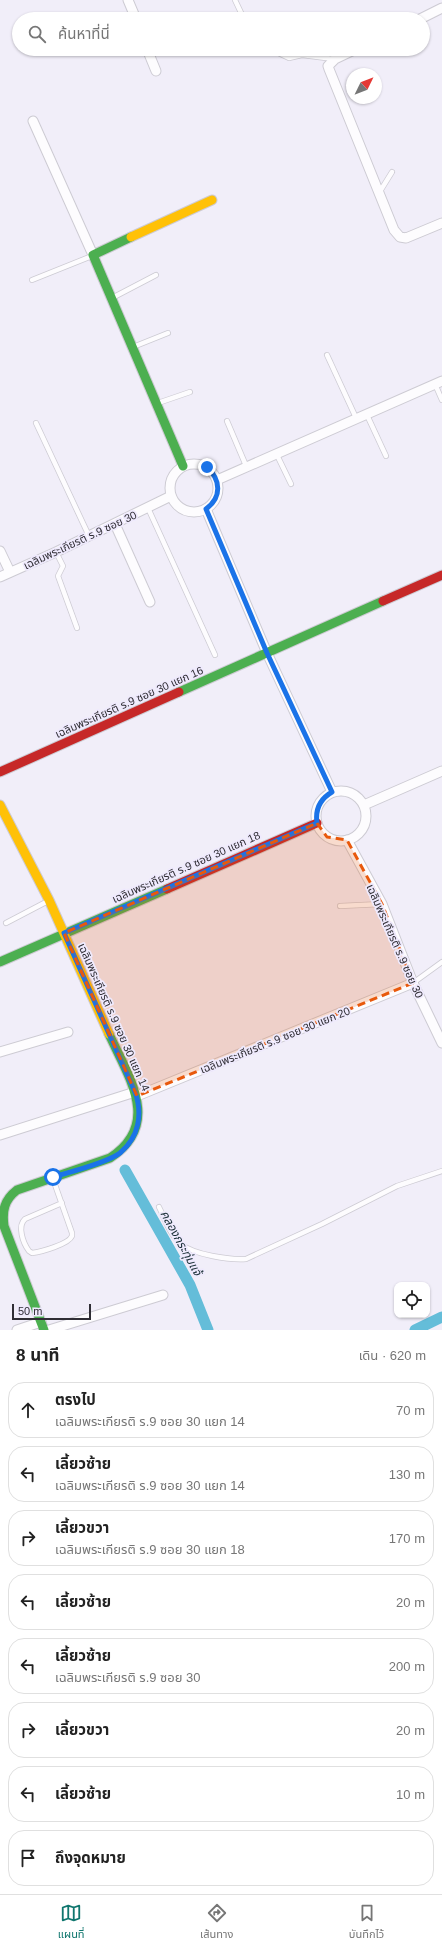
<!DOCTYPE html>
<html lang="th">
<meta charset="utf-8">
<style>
body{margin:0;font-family:Helvetica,"Noto Sans Thai",sans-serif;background:#f2f2f2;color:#222}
.controls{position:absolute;right:12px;bottom:12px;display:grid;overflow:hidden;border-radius:8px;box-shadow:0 1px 3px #0004}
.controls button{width:36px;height:36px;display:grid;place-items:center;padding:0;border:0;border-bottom:1px solid #e0e0e0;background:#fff;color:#222;font:20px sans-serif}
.compass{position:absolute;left:346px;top:68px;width:36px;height:36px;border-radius:50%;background:#fff;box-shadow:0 1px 3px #0004;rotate:47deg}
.scale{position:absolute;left:12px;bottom:10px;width:79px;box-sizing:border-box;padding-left:4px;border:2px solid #302e35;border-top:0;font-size:11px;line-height:14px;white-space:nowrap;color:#302e35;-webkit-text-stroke:3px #efeafd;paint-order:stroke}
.stop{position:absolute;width:12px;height:12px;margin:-9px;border:3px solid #1a73e8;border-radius:50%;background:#fff}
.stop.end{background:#1a73e8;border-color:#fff;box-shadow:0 1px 4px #0008}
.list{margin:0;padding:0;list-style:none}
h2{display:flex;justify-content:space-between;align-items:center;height:52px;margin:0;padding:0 16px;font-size:17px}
h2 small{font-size:13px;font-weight:400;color:#767676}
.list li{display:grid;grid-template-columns:26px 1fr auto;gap:12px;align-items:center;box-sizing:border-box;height:56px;margin:0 8px 8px;padding:0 8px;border:1px solid #e0e0e0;border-radius:16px}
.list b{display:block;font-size:15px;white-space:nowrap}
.list p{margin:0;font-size:13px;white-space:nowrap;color:#767676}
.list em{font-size:13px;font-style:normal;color:#767676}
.icon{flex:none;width:22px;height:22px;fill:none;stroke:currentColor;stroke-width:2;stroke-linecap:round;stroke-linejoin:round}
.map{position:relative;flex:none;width:442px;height:1330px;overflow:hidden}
.search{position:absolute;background:#fff;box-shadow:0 1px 3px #0004;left:12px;right:12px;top:12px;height:44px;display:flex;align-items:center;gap:10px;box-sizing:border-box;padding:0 14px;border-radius:22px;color:#767676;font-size:15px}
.sheet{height:564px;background:#fff}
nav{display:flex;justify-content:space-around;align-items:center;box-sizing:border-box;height:56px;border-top:1px solid #e0e0e0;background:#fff;font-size:11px;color:#767676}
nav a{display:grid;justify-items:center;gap:2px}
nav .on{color:#0f766e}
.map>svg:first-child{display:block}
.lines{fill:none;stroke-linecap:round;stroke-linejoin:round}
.canal{stroke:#64bdd9;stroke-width:11}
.lane-casing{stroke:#cdcbd3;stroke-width:6}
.street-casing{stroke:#cdcbd3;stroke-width:11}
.fast-casing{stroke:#cdcbd3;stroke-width:11}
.slow-casing{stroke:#cdcbd3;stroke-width:11}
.jam-casing{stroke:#cdcbd3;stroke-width:11}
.lane{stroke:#fdfcfe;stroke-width:4.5}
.street{stroke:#fdfcfe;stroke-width:9}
.fast{stroke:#4caf50;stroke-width:9}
.slow{stroke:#ffc107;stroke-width:9}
.jam{stroke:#c62828;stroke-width:9}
.route{stroke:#1a73e8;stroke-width:5}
.marked{fill:#e8590c;fill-opacity:0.2;stroke:#e8590c;stroke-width:3;stroke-dasharray:8 5;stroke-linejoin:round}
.labels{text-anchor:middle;stroke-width:3.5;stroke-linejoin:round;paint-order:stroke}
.street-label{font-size:11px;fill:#302e35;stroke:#efeafd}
.water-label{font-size:12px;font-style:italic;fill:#192e35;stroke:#efeafd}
</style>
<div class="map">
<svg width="442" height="1330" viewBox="0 0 442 1330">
<rect width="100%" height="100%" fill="#f1eef9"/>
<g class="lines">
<g class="canal">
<polyline points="125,1170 190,1285 208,1330"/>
<polyline points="415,1330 442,1317"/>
</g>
<g class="lane-casing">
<g id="lane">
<polyline points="235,0 244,19"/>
<polyline points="270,49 289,58 302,55 334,59"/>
<polyline points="379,193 392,172"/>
<polyline points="32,280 92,256"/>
<polyline points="112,298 156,275"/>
<polyline points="133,347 168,333"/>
<polyline points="327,355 357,420"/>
<polyline points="435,384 442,400"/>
<polyline points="158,403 190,392"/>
<polyline points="367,415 386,456"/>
<polyline points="227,421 247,468"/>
<polyline points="36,423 89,536"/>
<polyline points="277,455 291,484"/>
<polyline points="148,508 215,655"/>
<polyline points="56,552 63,566 58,576 77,628"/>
<polyline points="340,906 382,904"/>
<polyline points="6,923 48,901"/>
<polyline points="413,983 442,962"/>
<path d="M53,1179L72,1233V1236C69,1244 41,1252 32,1253L29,1251C23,1243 17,1226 25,1219L62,1203"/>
<path d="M159,1207C165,1219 170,1235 181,1244C194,1255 230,1260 246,1259L322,1224L397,1186L442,1171"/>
</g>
</g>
<g class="street-casing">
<g id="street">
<polyline points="128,0 136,19"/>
<polyline points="420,19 442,8"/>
<polyline points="147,49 156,71"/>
<polyline points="356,49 335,59 328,66 329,69 394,230 400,237 406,238 442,223"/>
<polyline points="33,121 93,255"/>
<circle cx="194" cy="488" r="24"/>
<polyline points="217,480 442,381"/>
<polyline points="206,509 267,653 332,792"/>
<polyline points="115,524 150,602"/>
<polyline points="0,551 10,572"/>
<polyline points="0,577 56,552 171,496"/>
<circle cx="341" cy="816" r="25"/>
<polyline points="364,805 442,771"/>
<polyline points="347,840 382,904 413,983 442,1043"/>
<polyline points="0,1052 68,1032"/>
<polyline points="137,1096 413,983"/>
<polyline points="0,1135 135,1092"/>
<polyline points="17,1330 41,1322"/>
<polyline points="49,1330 163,1295"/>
</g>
</g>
<g class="fast-casing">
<g id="fast">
<polyline points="131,237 93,255 183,466"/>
<polyline points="179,692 383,601"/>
<polyline points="0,962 167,889"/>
<path d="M44,1330L4,1226C2,1211 4,1200 17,1190L110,1158C162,1124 129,1078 109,1034"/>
</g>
</g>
<g class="slow-casing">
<g id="slow">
<polyline points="131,237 212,200"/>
<polyline points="0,805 49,900 109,1034"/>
</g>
</g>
<g class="jam-casing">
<g id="jam">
<polyline points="383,601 442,575"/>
<polyline points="0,772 179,692"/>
<polyline points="167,889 317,823"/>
</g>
</g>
<use href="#lane" class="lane"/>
<use href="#street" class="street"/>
<use href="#fast" class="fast"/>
<use href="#slow" class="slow"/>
<use href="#jam" class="jam"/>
</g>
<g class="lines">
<path class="route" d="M53,1177C70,1172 107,1163 120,1153C139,1137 143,1114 135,1092L64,933L317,823C315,809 320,799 332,792L267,653L206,509C222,497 221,480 207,467"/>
</g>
<path class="marked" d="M317,823L327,837L347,840L382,904L413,983L137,1096L64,933Z"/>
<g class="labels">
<g class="street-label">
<text transform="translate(80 540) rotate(-25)" y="4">เฉลิมพระเกียรติ ร.9 ซอย 30</text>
<text transform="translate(129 702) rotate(-24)" y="4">เฉลิมพระเกียรติ ร.9 ซอย 30 แยก 16</text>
<text transform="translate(186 867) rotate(-24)" y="4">เฉลิมพระเกียรติ ร.9 ซอย 30 แยก 18</text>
<text transform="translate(395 941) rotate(66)" y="4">เฉลิมพระเกียรติ ร.9 ซอย 30</text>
<text transform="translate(114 1017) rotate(66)" y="4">เฉลิมพระเกียรติ ร.9 ซอย 30 แยก 14</text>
<text transform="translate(275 1040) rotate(-22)" y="4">เฉลิมพระเกียรติ ร.9 ซอย 30 แยก 20</text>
</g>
<g class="water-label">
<text transform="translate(181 1243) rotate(61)" y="4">คลองกระทุ่มแจ้</text>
</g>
</g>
</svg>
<div class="controls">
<button><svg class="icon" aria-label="locate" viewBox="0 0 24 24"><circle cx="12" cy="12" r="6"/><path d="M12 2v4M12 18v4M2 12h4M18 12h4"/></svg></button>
</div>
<svg class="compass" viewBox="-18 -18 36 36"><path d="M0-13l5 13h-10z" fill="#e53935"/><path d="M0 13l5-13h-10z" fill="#767676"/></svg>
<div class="scale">50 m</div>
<div class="stop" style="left:53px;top:1177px"></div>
<div class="stop end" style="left:207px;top:467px"></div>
<div class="search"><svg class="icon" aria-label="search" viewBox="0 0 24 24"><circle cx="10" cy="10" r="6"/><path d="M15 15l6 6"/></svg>ค้นหาที่นี่</div>
</div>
<section class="sheet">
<h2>8 นาที<small>เดิน · 620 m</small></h2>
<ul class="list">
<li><svg class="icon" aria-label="ahead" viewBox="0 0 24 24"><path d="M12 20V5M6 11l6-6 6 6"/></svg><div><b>ตรงไป</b><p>เฉลิมพระเกียรติ ร.9 ซอย 30 แยก 14</p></div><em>70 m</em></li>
<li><svg class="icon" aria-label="left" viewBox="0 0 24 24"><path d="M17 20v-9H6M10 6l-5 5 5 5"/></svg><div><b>เลี้ยวซ้าย</b><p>เฉลิมพระเกียรติ ร.9 ซอย 30 แยก 14</p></div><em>130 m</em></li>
<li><svg class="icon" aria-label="right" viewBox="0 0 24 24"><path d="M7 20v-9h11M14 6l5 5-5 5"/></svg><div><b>เลี้ยวขวา</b><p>เฉลิมพระเกียรติ ร.9 ซอย 30 แยก 18</p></div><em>170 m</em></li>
<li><svg class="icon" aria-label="left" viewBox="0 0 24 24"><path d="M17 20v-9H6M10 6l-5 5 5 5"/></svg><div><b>เลี้ยวซ้าย</b></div><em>20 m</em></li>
<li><svg class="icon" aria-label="left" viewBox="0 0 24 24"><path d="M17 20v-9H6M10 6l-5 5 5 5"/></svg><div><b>เลี้ยวซ้าย</b><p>เฉลิมพระเกียรติ ร.9 ซอย 30</p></div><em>200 m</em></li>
<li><svg class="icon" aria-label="right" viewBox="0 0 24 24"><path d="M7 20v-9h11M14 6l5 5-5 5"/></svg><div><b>เลี้ยวขวา</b></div><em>20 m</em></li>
<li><svg class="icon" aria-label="left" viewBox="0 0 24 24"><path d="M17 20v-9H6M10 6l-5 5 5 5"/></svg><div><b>เลี้ยวซ้าย</b></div><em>10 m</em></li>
<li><svg class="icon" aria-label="arrive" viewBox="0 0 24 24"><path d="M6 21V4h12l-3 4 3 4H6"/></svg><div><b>ถึงจุดหมาย</b></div></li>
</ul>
</section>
<nav>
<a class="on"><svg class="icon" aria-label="map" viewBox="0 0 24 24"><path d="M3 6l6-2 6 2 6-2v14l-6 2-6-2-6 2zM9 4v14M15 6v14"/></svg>แผนที่</a>
<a><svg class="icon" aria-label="directions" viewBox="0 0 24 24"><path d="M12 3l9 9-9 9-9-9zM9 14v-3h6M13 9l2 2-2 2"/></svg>เส้นทาง</a>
<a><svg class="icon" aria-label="saved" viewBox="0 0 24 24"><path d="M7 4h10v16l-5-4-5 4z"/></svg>บันทึกไว้</a>
</nav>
